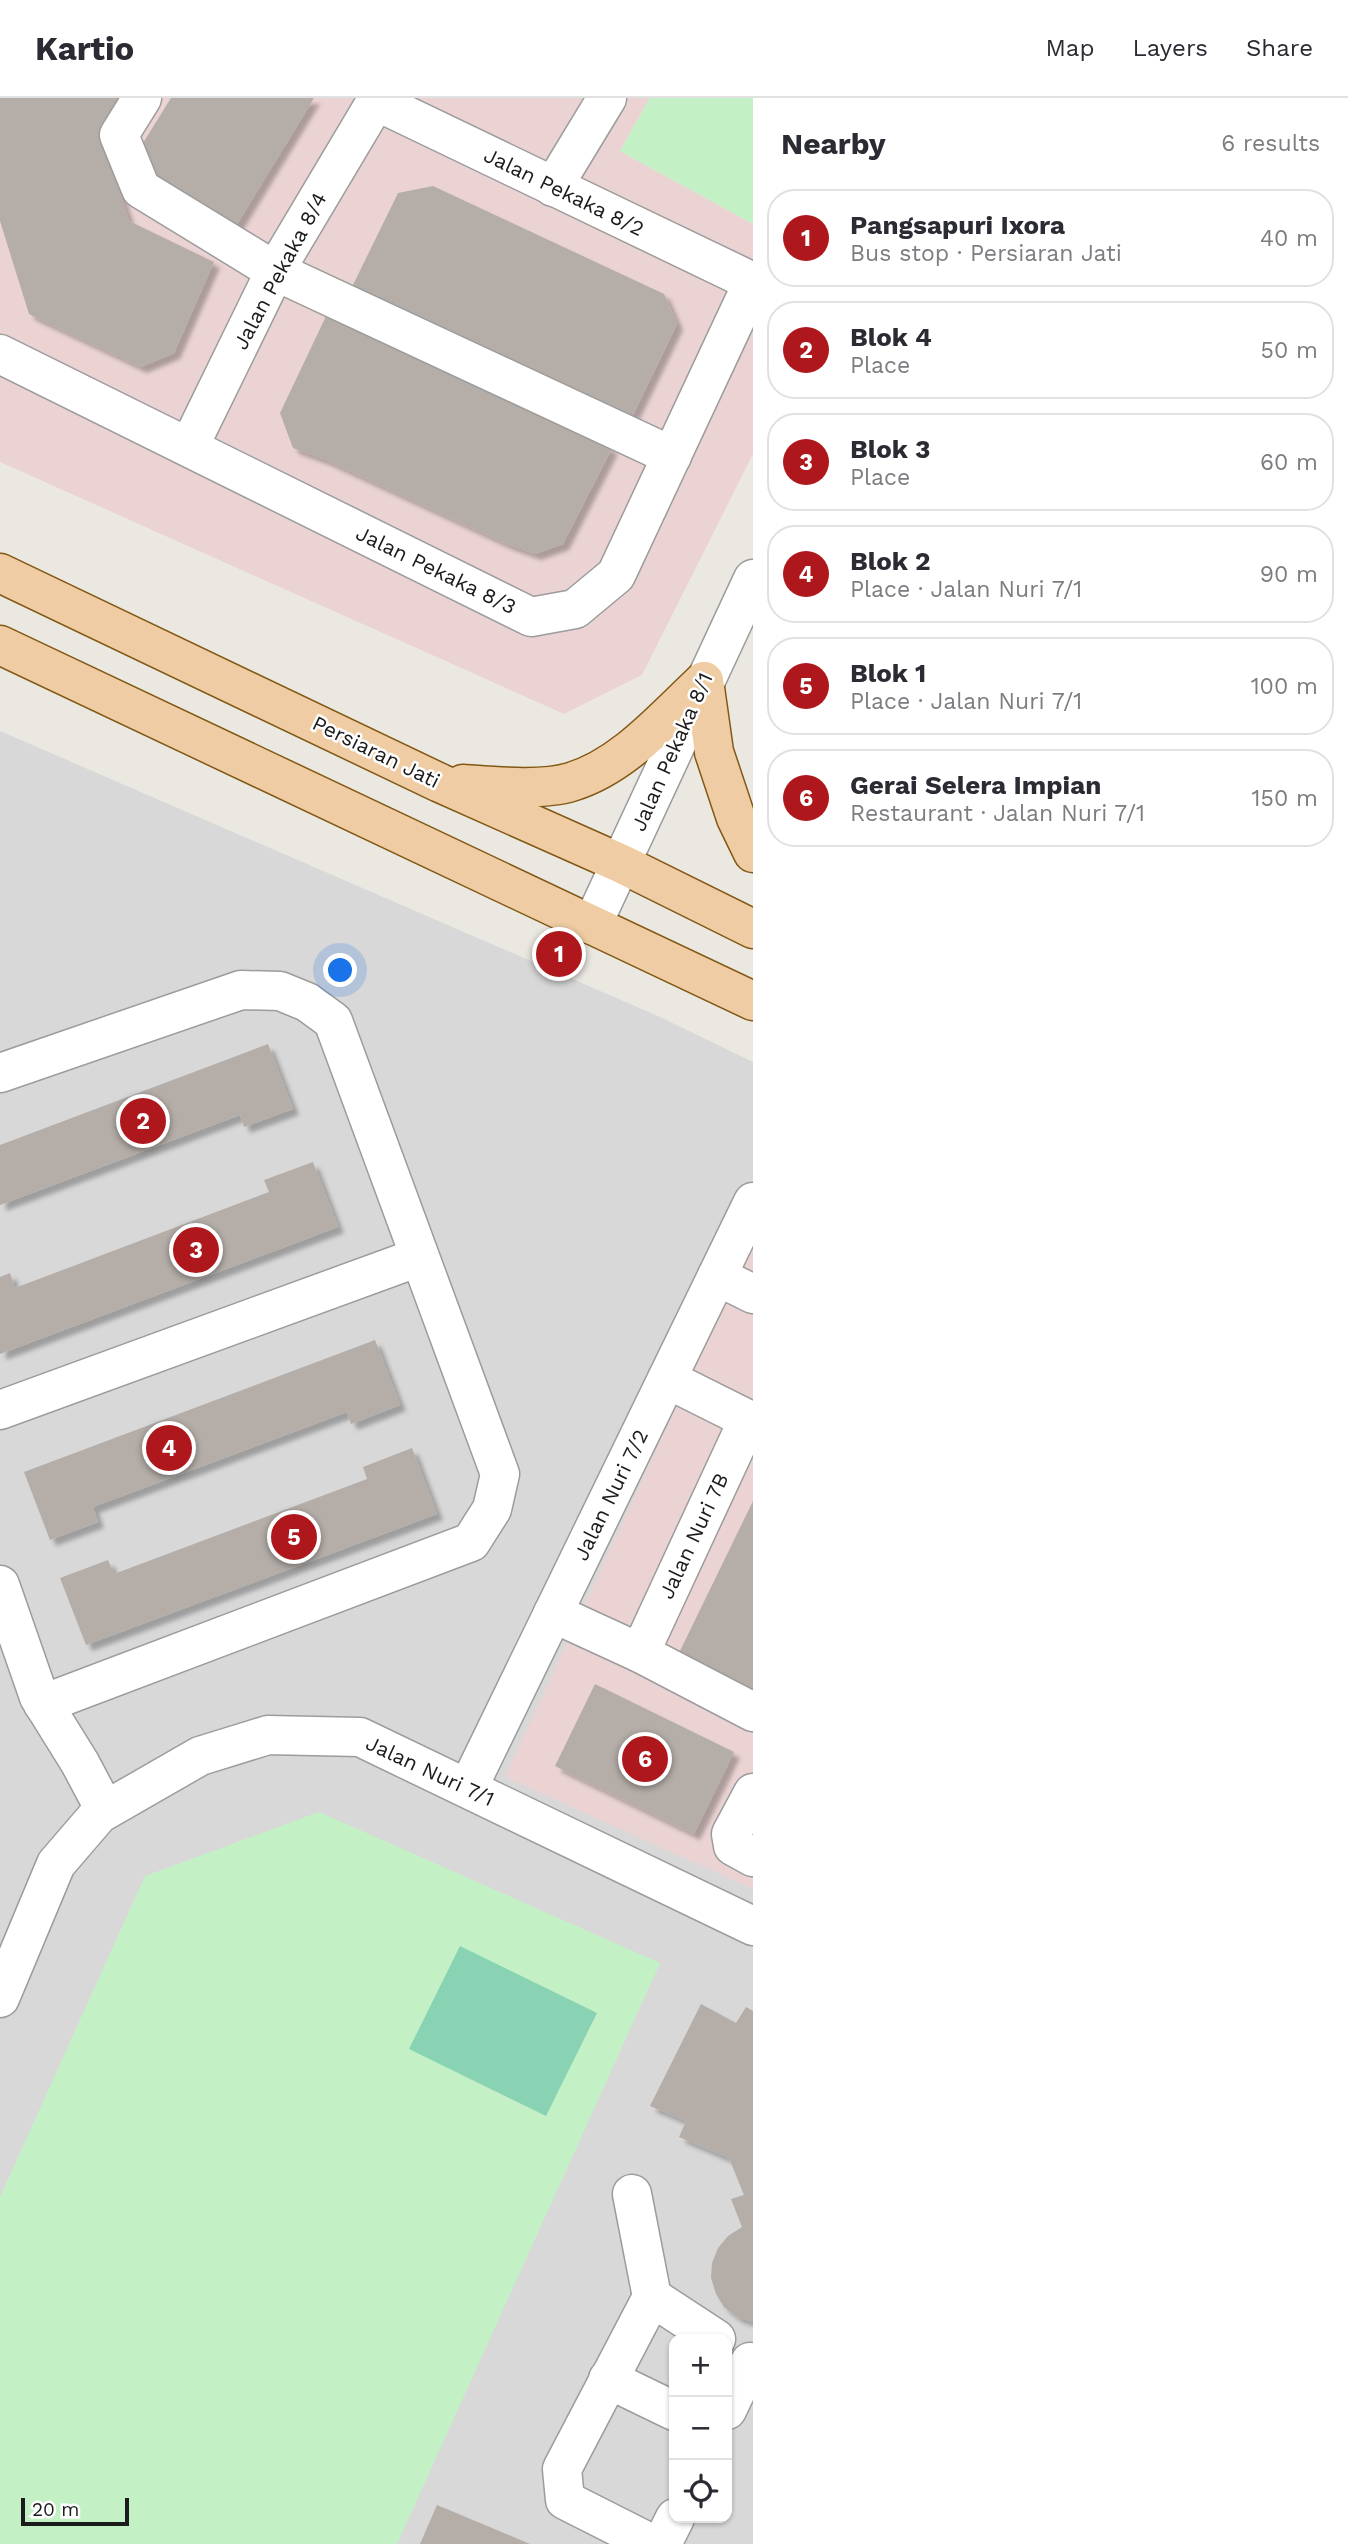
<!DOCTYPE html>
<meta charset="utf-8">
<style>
body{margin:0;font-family:"Work Sans",sans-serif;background:#f2f2f3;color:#2b2b33}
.controls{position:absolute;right:21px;bottom:21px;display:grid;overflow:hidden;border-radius:14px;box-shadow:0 2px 5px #0004}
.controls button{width:63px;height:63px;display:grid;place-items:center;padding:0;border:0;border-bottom:2px solid #e1e1e2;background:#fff;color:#2b2b33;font:35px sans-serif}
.scale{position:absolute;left:21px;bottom:18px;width:108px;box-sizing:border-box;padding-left:7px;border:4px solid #1b1b1b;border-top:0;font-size:19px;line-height:24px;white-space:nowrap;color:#1b1b1b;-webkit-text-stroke:5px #fff;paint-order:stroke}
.you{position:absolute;left:341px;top:873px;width:24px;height:24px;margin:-18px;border:5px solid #fff;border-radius:50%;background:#1a73e8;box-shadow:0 0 0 10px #1a73e833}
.badge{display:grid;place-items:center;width:46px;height:46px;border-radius:50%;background:#ae181d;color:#fff;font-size:23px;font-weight:700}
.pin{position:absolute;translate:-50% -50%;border:4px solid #fff;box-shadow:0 2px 7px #0006}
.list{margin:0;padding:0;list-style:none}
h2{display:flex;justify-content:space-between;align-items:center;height:91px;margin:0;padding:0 28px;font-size:30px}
h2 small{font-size:23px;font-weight:400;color:#7c7c81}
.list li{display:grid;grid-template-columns:46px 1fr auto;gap:21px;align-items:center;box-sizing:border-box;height:98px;margin:0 14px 14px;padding:0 14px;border:2px solid #e1e1e2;border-radius:28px}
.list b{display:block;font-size:26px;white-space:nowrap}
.list p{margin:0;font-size:23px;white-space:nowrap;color:#7c7c81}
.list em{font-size:23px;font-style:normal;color:#7c7c81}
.icon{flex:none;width:38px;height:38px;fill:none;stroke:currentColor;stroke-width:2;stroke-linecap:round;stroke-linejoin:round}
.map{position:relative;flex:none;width:753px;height:2446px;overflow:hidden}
header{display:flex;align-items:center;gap:42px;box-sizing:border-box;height:98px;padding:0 35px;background:#fff;border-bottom:2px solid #e1e1e2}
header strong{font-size:33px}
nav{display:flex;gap:38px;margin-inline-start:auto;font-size:24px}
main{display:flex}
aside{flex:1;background:#fff}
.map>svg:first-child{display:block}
.residential{fill:#d9d8d8;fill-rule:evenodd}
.commercial{fill:#ebd3d3}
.park{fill:#c3f1c5}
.pitch{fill:#89d2b3}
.building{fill:#b4ada8;filter:url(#shadow)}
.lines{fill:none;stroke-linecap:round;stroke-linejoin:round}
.minor-casing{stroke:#9c9c9c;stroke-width:41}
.major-casing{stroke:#815812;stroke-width:41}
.minor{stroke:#fff;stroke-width:38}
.major{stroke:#efcca3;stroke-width:38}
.labels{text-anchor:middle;stroke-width:5;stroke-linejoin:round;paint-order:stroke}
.street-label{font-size:21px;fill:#1b1b1b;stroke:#fff}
</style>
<header>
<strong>Kartio</strong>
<nav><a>Map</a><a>Layers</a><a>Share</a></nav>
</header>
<main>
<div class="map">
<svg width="753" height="2446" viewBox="0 0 753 2446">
<defs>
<filter id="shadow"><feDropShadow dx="6" dy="6" stdDeviation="2" flood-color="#0004"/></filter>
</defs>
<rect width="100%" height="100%" fill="#ebe8e2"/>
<path class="residential" d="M0,633L658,918L753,964V2446H0ZM674,2241H727V2420H674Z"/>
<g class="commercial">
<polygon points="0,0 650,0 620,53 753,126 753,356 642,577 564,616 0,364"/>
<polygon points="753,1143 753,1791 505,1679"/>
</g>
<g class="park">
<polygon points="650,0 753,0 753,126 620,53"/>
<polygon points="319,1714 660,1865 397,2446 0,2446 0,2099 145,1778"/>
</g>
<polygon class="pitch" points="460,1848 597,1915 546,2018 409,1951"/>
<g class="building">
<polygon points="0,0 133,0 104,48 129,123 214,164 174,255 141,269 29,216 0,123"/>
<polygon points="171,0 314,0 233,133 162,96 143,45"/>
<polygon points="433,88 664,196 677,226 630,323 352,189 398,95"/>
<polygon points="328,214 612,350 563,446 535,456 507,446 326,362 293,350 280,315"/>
<polygon points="268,946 293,1011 244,1029 240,1017 0,1107 0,1047"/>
<polygon points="313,1064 338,1129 0,1256 0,1179 10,1175 15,1190 269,1094 264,1082"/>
<polygon points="375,1242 400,1307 351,1326 347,1314 93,1409 98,1424 50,1442 24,1374"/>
<polygon points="412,1350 437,1416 86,1547 60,1480 108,1462 114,1476 367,1381 363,1369"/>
<polygon points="753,1403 753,1592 678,1557"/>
<polygon points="595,1586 734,1654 694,1736 555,1668"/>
<polygon points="701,1906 736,1925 746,1909 753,1913 753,2224 737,2219 724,2209 716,2196 711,2180 712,2165 718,2150 728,2138 742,2129 731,2101 744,2097 729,2060 679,2039 686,2023 650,2008"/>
<polygon points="437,2407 530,2446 420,2446"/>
</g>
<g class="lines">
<g class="minor-casing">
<g id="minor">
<polyline points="142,0 119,37 141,91 275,173 672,358"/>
<polyline points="376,3 753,184"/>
<polyline points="553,89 607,0"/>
<polyline points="0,256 531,519 575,511 616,477 753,184"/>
<polyline points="189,349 275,173 378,0"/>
<polyline points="592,827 753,481"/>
<polyline points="0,975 241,892 280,893 307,904 333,923 500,1376 492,1411 471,1444 43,1606"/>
<polyline points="717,1178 753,1196"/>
<polyline points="667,1281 753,1324"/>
<polyline points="0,1312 419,1159"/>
<polyline points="0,1487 39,1599 80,1665 105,1712"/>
<polyline points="553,1515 640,1555 753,1614"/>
<polyline points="640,1555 748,1322"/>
<polyline points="468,1690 753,1104"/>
<polyline points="753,1695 731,1736 733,1748 753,1759"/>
<polyline points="0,1900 56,1766 99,1716 200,1658 268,1637 360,1639 753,1828"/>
<polyline points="632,2096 652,2199 716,2241"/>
<polyline points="608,2281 674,2313"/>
<polyline points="727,2312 750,2264"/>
<polyline points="652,2446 565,2402 562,2371 652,2199"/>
<polyline points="662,2446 675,2420"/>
</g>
</g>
<g class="major-casing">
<g id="major">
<polyline points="0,475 440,685 622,766 753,831"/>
<polyline points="0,547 753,903"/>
<polyline points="704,583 714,654 736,720 753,755"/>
<path d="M463,686C493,688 542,693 571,684C624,668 664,620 704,583"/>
</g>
</g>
<use href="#minor" class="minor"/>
<use href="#major" class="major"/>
</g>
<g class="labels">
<g class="street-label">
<text transform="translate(564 94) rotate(26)" y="7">Jalan Pekaka 8/2</text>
<text transform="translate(280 173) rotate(-62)" y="7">Jalan Pekaka 8/4</text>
<text transform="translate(436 472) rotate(26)" y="7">Jalan Pekaka 8/3</text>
<text transform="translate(376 654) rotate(26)" y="7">Persiaran Jati</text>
<text transform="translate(672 654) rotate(-66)" y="7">Jalan Pekaka 8/1</text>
<text transform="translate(611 1397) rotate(-64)" y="7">Jalan Nuri 7/2</text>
<text transform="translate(694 1438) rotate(-65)" y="7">Jalan Nuri 7B</text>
<text transform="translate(430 1673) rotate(25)" y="7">Jalan Nuri 7/1</text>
</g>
</g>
</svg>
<div class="controls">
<button>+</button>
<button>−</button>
<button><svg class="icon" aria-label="locate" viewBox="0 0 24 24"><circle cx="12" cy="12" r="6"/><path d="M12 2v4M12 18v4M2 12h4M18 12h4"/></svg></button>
</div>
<div class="scale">20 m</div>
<div class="you"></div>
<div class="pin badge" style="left:559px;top:856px">1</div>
<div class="pin badge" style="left:143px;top:1023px">2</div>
<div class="pin badge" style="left:196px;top:1152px">3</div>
<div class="pin badge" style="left:169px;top:1350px">4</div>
<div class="pin badge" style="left:294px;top:1439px">5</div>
<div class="pin badge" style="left:645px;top:1661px">6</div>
</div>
<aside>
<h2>Nearby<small>6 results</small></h2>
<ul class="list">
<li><span class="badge">1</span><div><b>Pangsapuri Ixora</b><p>Bus stop · Persiaran Jati</p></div><em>40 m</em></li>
<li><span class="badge">2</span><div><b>Blok 4</b><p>Place</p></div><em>50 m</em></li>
<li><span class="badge">3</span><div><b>Blok 3</b><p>Place</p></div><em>60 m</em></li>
<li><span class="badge">4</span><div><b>Blok 2</b><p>Place · Jalan Nuri 7/1</p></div><em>90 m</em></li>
<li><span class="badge">5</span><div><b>Blok 1</b><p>Place · Jalan Nuri 7/1</p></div><em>100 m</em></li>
<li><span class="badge">6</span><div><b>Gerai Selera Impian</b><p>Restaurant · Jalan Nuri 7/1</p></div><em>150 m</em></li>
</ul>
</aside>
</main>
